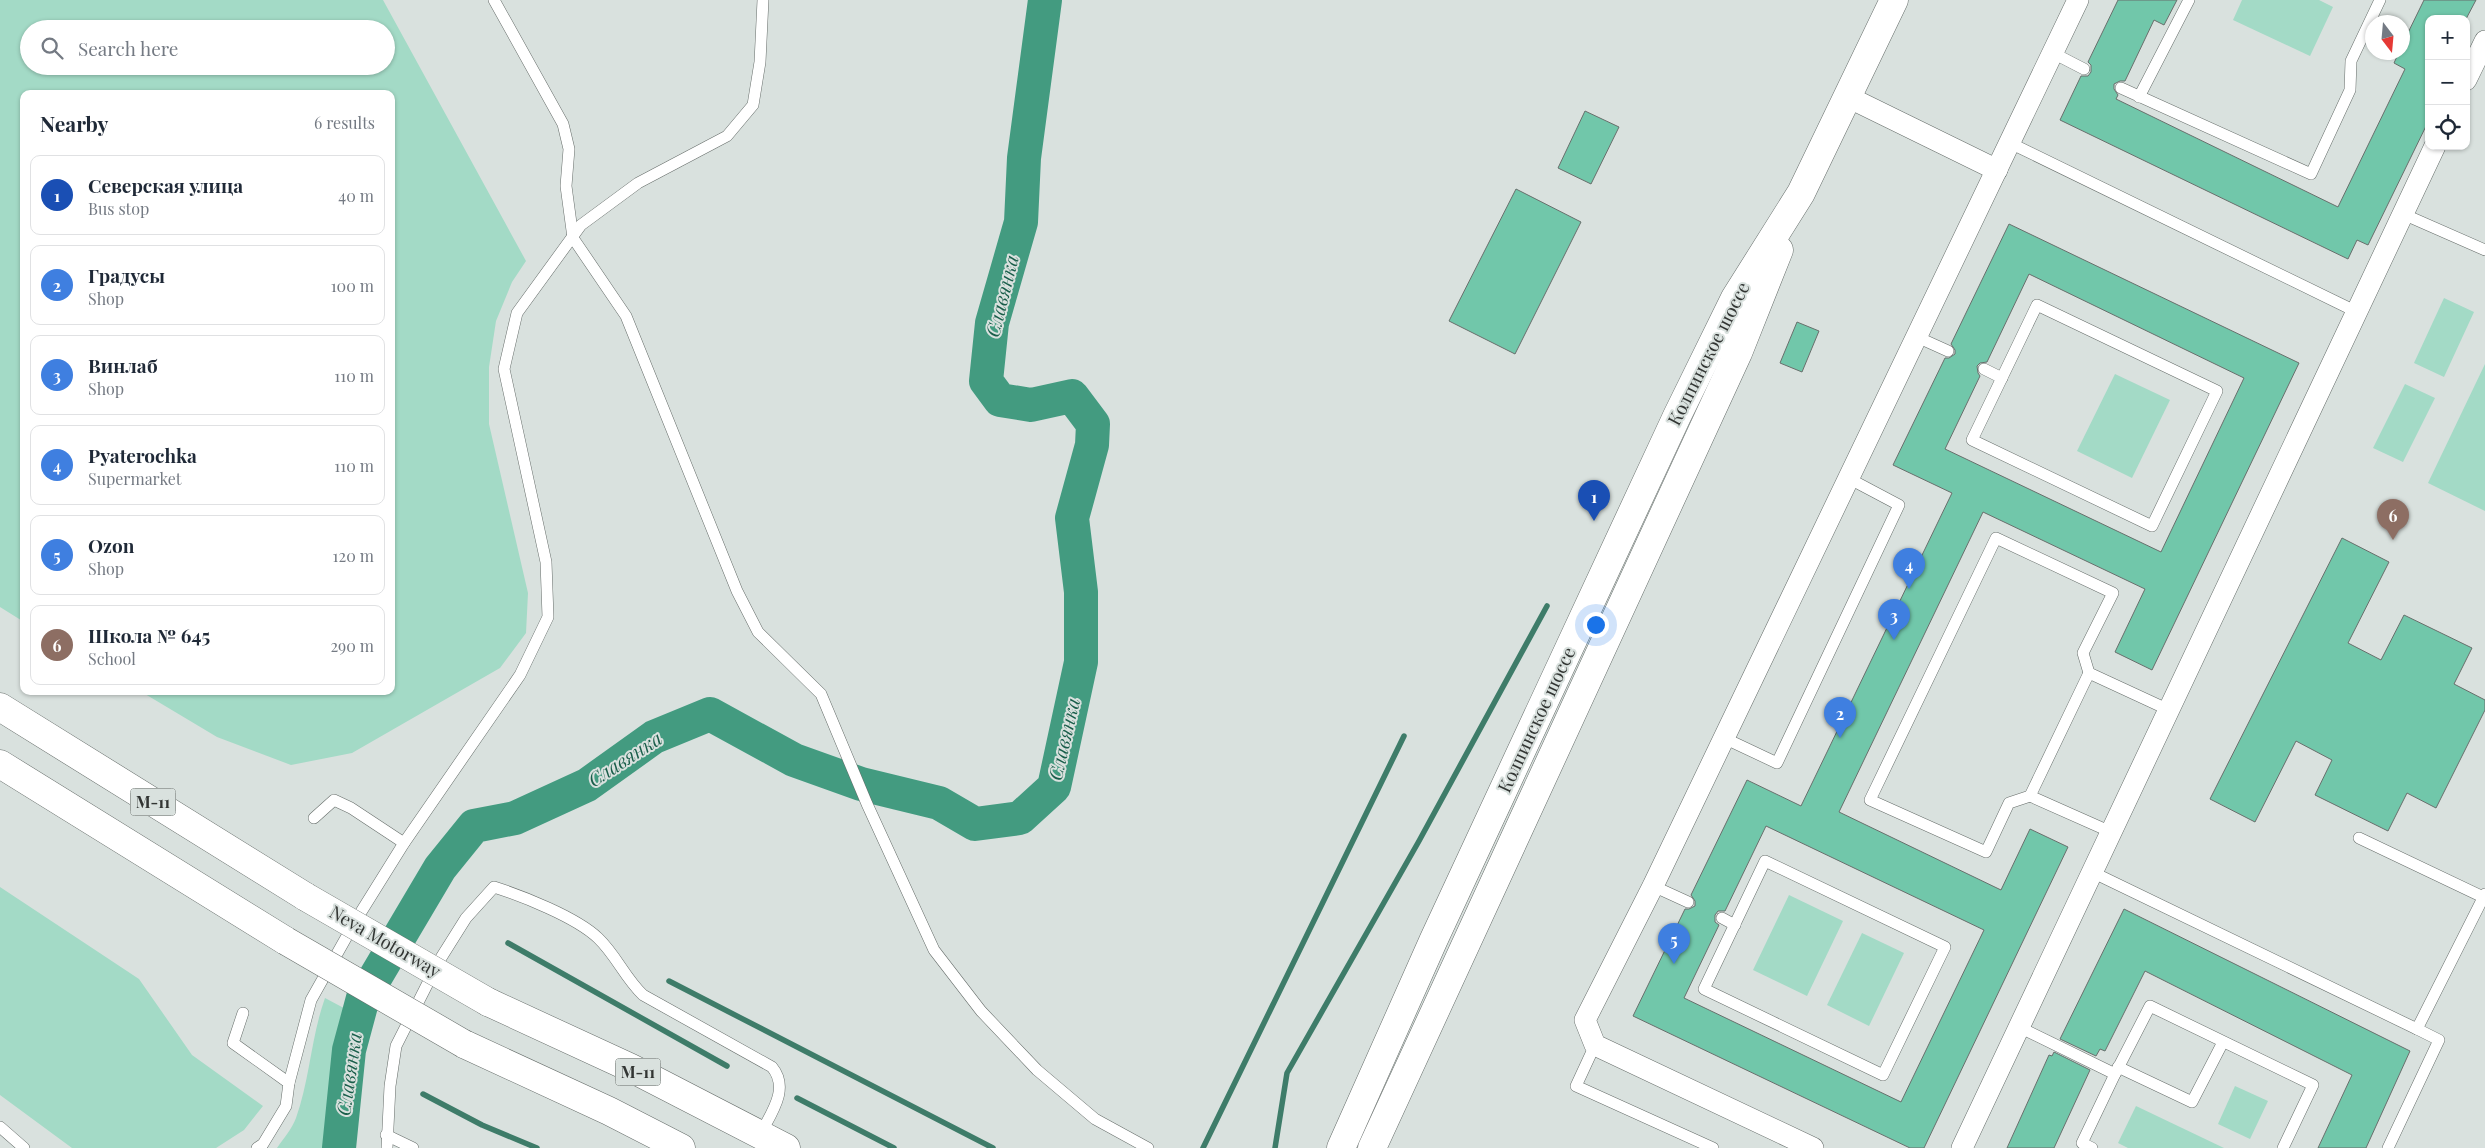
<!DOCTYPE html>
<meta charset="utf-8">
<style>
body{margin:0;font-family:"Playfair Display",serif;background:#f2f2f3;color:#1f2937}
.controls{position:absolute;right:15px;top:15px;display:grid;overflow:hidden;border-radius:10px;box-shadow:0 1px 4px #0004}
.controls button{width:45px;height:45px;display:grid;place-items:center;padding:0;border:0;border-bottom:1px solid #e0e1e3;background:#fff;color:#1f2937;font:25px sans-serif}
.compass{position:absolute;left:2365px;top:15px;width:45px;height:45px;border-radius:50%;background:#fff;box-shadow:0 1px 4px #0004;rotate:164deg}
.you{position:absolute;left:1595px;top:624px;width:18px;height:18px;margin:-12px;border:4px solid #fff;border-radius:50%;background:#1a73e8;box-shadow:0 0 0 8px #1a73e833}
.badge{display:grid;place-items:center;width:32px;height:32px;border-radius:50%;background:#8f37a3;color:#fff;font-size:16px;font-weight:700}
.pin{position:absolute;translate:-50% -41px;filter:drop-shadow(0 1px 2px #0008)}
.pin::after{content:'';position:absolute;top:26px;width:18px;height:15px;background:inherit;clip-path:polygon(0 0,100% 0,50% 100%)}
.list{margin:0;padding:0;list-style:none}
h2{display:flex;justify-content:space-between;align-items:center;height:65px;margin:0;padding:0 20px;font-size:21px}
h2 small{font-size:16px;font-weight:400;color:#747a83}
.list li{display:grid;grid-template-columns:32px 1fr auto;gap:15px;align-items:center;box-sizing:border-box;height:80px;margin:0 10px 10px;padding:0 10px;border:1px solid #e0e1e3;border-radius:10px}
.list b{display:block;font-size:19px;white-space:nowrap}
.list p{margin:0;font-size:16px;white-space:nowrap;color:#747a83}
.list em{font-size:16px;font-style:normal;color:#747a83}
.icon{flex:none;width:28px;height:28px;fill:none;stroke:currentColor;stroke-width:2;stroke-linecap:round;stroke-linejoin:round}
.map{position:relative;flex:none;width:2485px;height:1148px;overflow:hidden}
.search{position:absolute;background:#fff;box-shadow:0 1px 4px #0004;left:20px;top:20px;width:375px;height:55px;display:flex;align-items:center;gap:12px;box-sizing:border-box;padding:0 18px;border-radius:28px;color:#747a83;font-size:19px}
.panel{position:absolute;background:#fff;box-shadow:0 1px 4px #0004;left:20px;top:90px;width:375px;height:605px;border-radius:10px}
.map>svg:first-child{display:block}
.green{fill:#a3dac6;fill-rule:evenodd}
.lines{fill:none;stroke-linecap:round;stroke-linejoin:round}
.stream{stroke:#3e7c69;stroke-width:5.5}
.river{stroke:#439b80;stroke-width:34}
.building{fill:#71c7aa;stroke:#686f6c;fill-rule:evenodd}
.lane-casing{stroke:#666d6a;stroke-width:12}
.street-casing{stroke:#666d6a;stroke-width:22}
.secondary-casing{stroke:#666d6a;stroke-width:29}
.highway-casing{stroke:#666d6a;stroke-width:29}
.lane{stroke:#fff;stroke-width:11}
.street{stroke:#fff;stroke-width:21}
.secondary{stroke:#fff;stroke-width:28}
.highway{stroke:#fff;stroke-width:28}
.highway-bridge-casing{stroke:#666d6a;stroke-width:29;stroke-linecap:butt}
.highway-bridge{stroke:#fff;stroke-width:28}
.labels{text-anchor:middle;stroke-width:4;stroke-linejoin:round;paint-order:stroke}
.shield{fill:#d9e1de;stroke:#646966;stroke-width:1}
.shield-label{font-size:16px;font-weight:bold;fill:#323533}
.street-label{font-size:18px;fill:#323533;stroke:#d9e1de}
.water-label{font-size:19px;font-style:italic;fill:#195e4a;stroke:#d9e1de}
</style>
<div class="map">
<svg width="2485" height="1148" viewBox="0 0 2485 1148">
<rect width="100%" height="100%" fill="#d9e1de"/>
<g class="green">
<path d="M0,0H383L526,261L512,282L496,321L489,367V424L528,593L526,633L500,668L352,753L291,765L217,737L140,691H391V94H24V622L0,607ZM29,29H386V66H29Z"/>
<polygon points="2242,0 2319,0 2333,7 2310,56 2233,20"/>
<polygon points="2444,298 2474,312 2444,377 2414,363"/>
<polygon points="2485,364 2485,511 2428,483"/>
<polygon points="2115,374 2170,400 2132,478 2077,451"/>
<polygon points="2405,384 2435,398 2403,462 2373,448"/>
<polygon points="0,887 139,979 192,1055 263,1106 244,1130 216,1148 72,1148 0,1095"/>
<polygon points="1789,895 1843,921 1807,996 1753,970"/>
<polygon points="1862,933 1904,953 1869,1026 1827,1005"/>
<path d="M325,998L355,1014L343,1047L328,1148H277C283,1139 292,1129 296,1118C310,1079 311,1037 325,998Z"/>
<polygon points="2235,1086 2268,1101 2250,1139 2218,1124"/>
<polygon points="2136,1106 2224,1148 2128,1148 2118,1143"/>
</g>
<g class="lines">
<g class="stream">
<polyline points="508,943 727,1066"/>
<polyline points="669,981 993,1148"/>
<polyline points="423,1094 482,1125 537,1148"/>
<polyline points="797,1098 894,1148"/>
<polyline points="1203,1148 1404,736"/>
<polyline points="1275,1148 1287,1073 1419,841 1547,606"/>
</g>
<polyline class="river" points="339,1148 349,1050 363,998 440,868 474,826 515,818 587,785 654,737 710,714 794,760 861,784 939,803 975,824 1020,818 1054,787 1081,662 1081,592 1072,518 1092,445 1093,424 1072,396 1031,405 1000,400 986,381 992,323 1021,222 1024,158 1045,0"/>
</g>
<g class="building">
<polygon points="2118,0 2177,0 2164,25 2154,20 2125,81 2120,81 2114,84 2114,89 2118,95 2116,99 2338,207 2405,69 2394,63 2399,52 2402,52 2402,45 2424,0 2476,0 2466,19 2429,19 2429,120 2368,245 2357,240 2348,259 2060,120 2081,76 2088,76 2091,72 2091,65 2088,62"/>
<polygon points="1585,111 1619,127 1591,184 1558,168"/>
<polygon points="1516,189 1581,222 1515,354 1449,321"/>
<path d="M2009,224L2299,363L2152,670L2115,652L2145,589L1983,512L1839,812L2001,890L2030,829L2068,847L1924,1148H1910L1633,1016L1685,909H1689L1695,906V901L1691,895L1747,780L1801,806L1952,493L1893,465L1945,358H1949L1955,354V350L1951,344ZM2029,274L2244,378L2161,552L1945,449L1980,376L1978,373L1977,366L1980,363L1987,362ZM1766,826L1984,930L1901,1102L1684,998L1719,925L1715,922V915L1718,911H1725Z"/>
<polygon points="1797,322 1819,331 1802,372 1780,363"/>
<polygon points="2342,538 2389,562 2348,643 2381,660 2404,615 2472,648 2454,684 2485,700 2485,710 2436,808 2407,793 2388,831 2315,795 2332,760 2296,741 2255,822 2210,799"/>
<polygon points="2124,909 2410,1051 2366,1148 2318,1148 2352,1075 2145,971 2105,1051 2100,1049 2096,1056 2060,1039"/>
<polygon points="2054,1052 2090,1070 2054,1148 2007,1148 2049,1055 2052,1056"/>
</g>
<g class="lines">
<g class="lane-casing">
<g id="lane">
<polyline points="494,0 563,124 569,149 566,186 573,238 626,316 737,591 758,632 821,694 867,804 934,950 981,1011 1037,1070 1095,1119 1148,1148"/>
<polyline points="2053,53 2084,69"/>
<polyline points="2121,88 2311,174 2350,90 2351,61 2380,0"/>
<polyline points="2139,97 2189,0"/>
<polyline points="2010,143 2357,312"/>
<polyline points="2403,214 2485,250"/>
<polygon points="2037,305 2217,391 2152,526 1972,440"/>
<polyline points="1917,337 1948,351"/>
<polyline points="1984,369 2002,378"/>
<polyline points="1724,738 1777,763 1899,505 1848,478"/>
<polyline points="2030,796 2009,803 1986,852 1870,800 1996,538 2113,593 2083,653 2089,673"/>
<polyline points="314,818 334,800 351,808 404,843"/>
<polyline points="2111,832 2030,796 2089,673 2169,710"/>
<polyline points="2359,838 2483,897"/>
<polygon points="1765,861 1945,947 1883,1075 1704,989"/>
<polyline points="2092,872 2417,1029 2485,894"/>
<polyline points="1653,886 1688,902"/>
<polyline points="1722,918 1735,925"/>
<polyline points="243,1013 233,1043 289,1083"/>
<polyline points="2019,1027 2115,1074 2150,1006 2313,1085 2283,1148"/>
<polyline points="1595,1045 1576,1086 1713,1148"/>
<polyline points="2118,1067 2192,1102 2223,1042"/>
<polyline points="0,1127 24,1148"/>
<polyline points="386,1135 413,1148"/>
<polyline points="257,1148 263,1144 286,1106 289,1083 311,1000 356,920 404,843 520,675 548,617 546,562 504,369 517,313 581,225 638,183 727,136 753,105 760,62 763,0"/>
<path d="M387,1148L390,1086L396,1046L439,961L466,918L494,887C522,896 576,917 598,938C616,955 625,978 643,995L772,1067C790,1089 771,1113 760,1135"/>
<polyline points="2092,1148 2082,1143 2115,1074"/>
<polyline points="2388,1148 2439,1040 2417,1029"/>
</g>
</g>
<g class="street-casing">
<g id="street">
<polyline points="2466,80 2485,41"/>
<polyline points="1848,97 1997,170"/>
<polyline points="1813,1148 1595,1045 1585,1020 1653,886 2078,0"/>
<polyline points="1962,1148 2435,146"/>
</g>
</g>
<g class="secondary-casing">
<g id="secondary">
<polyline points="1341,1148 1434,939 1677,416 1735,298 1801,193 1894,0"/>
<polyline points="1372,1148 1738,353 1779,250"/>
</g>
</g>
<g class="highway-casing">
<g id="highway">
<polyline points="0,707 306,897"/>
<polyline points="0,764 286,941"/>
<polyline points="488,1002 631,1068 786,1148"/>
<polyline points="464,1044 609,1111 681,1148"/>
</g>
</g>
<use href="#lane" class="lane"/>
<use href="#street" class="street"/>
<use href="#secondary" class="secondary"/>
<use href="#highway" class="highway"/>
<g class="highway-bridge-casing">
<g id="highway-bridge">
<polyline points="306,897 488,1002"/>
<polyline points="286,941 464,1044"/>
</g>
</g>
<use href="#highway-bridge" class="highway-bridge"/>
</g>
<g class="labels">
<g class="shield">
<rect x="130.5" y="788.5" width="45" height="27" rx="4"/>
<rect x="615.5" y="1058.5" width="45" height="27" rx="4"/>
</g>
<g class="shield-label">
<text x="153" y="808">М-11</text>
<text x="638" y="1078">М-11</text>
</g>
<g class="street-label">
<text transform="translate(1709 354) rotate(-63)" y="6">Колпинское шоссе</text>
<text transform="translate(1537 720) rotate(-65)" y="6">Колпинское шоссе</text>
<text transform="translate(385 942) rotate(30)" y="6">Neva Motorway</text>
</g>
<g class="water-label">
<text transform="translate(1002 296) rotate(-76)" y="7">Славянка</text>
<text transform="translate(1064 739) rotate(-77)" y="7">Славянка</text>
<text transform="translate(625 759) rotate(-33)" y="7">Славянка</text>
<text transform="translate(349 1074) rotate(-82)" y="7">Славянка</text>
</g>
</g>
</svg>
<div class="controls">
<button>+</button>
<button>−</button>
<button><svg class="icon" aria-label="locate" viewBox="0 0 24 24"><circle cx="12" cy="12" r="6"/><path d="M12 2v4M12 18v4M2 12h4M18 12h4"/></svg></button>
</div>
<svg class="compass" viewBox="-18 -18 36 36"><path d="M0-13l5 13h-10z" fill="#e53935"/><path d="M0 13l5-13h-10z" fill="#747a83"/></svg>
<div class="you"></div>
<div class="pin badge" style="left:1594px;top:521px;background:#1a4fb4">1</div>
<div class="pin badge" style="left:1840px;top:738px;background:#3f7fe0">2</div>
<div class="pin badge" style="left:1894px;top:640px;background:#3f7fe0">3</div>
<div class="pin badge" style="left:1909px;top:589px;background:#3f7fe0">4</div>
<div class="pin badge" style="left:1674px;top:964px;background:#3f7fe0">5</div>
<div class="pin badge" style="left:2393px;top:540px;background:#8d6e63">6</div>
<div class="search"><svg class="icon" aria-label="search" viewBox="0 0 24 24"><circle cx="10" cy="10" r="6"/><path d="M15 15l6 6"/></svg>Search here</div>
<section class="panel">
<h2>Nearby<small>6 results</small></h2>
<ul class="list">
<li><span class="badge" style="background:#1a4fb4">1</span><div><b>Северская улица</b><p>Bus stop</p></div><em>40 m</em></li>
<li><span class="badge" style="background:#3f7fe0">2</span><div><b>Градусы</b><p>Shop</p></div><em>100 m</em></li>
<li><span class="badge" style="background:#3f7fe0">3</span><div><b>Винлаб</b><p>Shop</p></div><em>110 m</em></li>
<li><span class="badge" style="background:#3f7fe0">4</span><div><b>Pyaterochka</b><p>Supermarket</p></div><em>110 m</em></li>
<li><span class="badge" style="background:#3f7fe0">5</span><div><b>Ozon</b><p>Shop</p></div><em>120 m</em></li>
<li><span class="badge" style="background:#8d6e63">6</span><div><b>Школа № 645</b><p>School</p></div><em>290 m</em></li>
</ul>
</section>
</div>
